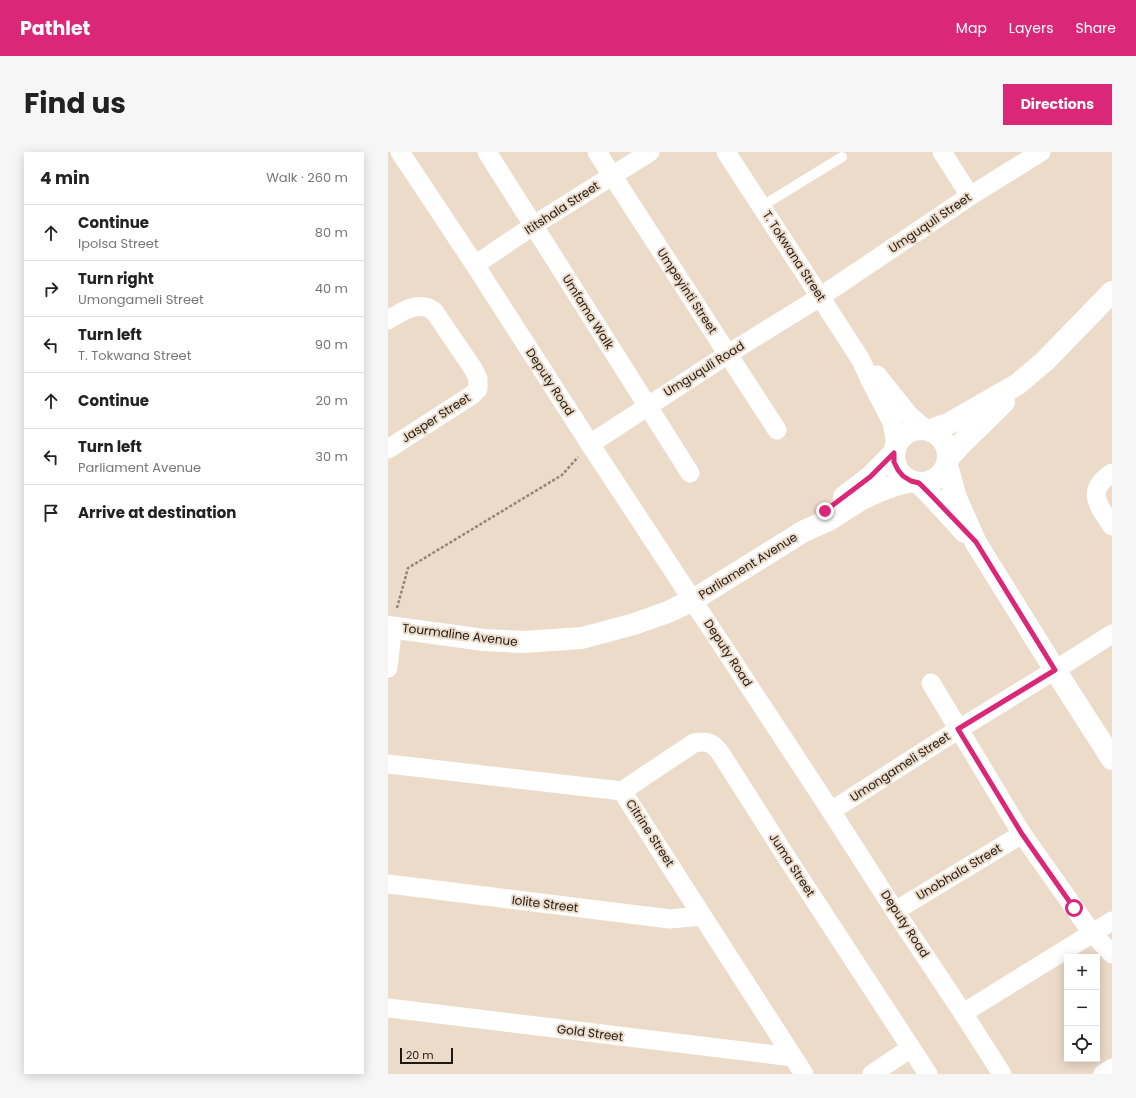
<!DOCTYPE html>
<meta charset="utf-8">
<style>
body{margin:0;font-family:Poppins,sans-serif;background:#f6f6f6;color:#222}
.controls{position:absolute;right:12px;bottom:12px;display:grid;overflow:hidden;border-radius:0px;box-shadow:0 2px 10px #0003}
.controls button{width:36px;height:36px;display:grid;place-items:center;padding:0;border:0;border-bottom:1px solid #e0e0e0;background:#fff;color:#222;font:20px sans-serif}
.scale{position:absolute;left:12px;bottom:10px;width:53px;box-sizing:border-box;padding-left:4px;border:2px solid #1f1913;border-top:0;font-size:11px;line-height:14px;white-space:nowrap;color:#1f1913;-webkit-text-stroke:3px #ecdbc9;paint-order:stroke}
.stop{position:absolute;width:12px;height:12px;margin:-9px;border:3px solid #db2777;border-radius:50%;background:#fff}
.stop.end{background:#db2777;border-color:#fff;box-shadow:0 1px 4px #0008}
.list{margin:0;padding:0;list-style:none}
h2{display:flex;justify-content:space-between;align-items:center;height:52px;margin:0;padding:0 16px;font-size:17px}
h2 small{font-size:13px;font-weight:400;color:#767676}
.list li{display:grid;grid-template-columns:26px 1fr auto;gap:12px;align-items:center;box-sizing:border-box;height:56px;padding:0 16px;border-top:1px solid #e0e0e0}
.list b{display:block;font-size:15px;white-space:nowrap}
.list p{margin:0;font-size:13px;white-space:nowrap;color:#767676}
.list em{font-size:13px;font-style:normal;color:#767676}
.icon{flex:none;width:22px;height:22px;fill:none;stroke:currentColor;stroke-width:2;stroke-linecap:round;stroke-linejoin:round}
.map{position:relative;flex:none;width:724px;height:922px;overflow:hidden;border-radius:0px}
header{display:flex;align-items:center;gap:24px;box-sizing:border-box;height:56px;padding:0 20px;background:#db2777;color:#fff}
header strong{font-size:19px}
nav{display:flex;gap:22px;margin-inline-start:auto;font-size:14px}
.intro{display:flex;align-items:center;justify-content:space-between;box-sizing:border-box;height:96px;padding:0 24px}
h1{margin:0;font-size:28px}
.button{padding:10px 18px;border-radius:0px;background:#db2777;color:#fff;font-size:14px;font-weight:700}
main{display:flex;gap:24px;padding:0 24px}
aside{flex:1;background:#fff;border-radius:0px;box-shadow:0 2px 10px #0003}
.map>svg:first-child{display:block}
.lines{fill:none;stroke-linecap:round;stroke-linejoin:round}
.path{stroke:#928679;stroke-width:2.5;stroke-dasharray:3 2;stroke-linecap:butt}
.lane{stroke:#fff;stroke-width:10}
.street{stroke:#fff;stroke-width:19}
.secondary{stroke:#fff;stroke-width:22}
.route{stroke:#db2777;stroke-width:5}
.labels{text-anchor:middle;stroke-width:4;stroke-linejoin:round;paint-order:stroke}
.street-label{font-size:12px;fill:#1f1913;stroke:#ecdbc9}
</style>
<header>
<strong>Pathlet</strong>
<nav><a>Map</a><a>Layers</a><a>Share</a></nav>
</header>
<div class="intro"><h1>Find us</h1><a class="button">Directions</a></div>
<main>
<aside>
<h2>4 min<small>Walk · 260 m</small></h2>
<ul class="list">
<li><svg class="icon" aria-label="ahead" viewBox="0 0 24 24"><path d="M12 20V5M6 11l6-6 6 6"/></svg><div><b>Continue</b><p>Ipolsa Street</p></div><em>80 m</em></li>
<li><svg class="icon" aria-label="right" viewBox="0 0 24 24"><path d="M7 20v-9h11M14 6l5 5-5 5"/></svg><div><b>Turn right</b><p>Umongameli Street</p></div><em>40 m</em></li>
<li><svg class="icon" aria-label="left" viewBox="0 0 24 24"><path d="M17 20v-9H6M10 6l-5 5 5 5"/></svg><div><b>Turn left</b><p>T. Tokwana Street</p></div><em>90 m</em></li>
<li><svg class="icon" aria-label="ahead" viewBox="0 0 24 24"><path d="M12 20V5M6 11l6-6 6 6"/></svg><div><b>Continue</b></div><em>20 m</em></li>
<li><svg class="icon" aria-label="left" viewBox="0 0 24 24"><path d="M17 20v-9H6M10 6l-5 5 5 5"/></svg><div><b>Turn left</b><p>Parliament Avenue</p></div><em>30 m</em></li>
<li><svg class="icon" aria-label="arrive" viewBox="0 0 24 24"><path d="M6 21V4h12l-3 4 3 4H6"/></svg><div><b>Arrive at destination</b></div></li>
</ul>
</aside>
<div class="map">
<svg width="724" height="922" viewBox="0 0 724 922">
<rect width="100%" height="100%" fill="#ecdbc9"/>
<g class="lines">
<polyline class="path" points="9,456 20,416 174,323 190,305"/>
<polyline class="lane" points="374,54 454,5"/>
<g class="street">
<polyline points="12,0 87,113 202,292 443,659 507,759 575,861 614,922"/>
<polyline points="99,0 302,321"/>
<polyline points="209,0 389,278"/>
<polyline points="338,0 473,208 481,226 504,270 508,292"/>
<polyline points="554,0 582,44"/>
<polyline points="87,113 146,73 262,0"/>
<path d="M0,168C10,162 24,152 37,155C40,155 43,158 46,159L86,218L90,227V237L84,243L0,297"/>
<polyline points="489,223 521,263 536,276"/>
<polyline points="202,292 340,202 432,145 582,44 653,0"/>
<path d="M724,321C697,339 710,353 724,374"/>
<polyline points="0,516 3,490 3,475"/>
<polyline points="543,531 634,682 704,781 724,802"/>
<polyline points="0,612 234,639"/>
<path d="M234,639L306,591C320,588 325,591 333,602L401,709L540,922"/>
<polyline points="234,639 416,922"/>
<polyline points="443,659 571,577 667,518 724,482"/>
<polyline points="0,732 282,767 314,764"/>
<polyline points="507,759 634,682"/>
<polyline points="0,856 405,905"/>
<polyline points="575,861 724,769"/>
<polyline points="484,922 523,896"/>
<polyline points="715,922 724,916"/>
</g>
<g class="secondary">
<circle cx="533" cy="304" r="27"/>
<polyline points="543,278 562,271 630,232 657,209 724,140"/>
<polyline points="561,305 577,288 616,250"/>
<polyline points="559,314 568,346 588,391 667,518 724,607"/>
<polyline points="531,331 542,342 577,380"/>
<polyline points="456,345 482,325 506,301"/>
<polyline points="0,475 96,488 135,490 194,486 246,472 280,460 305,448 416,379 441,368 472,348 489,340 505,334 523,329"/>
</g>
</g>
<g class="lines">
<polyline class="route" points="437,359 482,325 506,301 506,310 510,318 515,324 523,329 531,331 542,342 588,390 667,518 570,577 634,682 686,756"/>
</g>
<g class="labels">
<g class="street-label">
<text transform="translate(174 56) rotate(-33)" y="4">Ititshala Street</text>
<text transform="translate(542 71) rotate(-34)" y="4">Umguquli Street</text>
<text transform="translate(406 104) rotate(57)" y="4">T. Tokwana Street</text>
<text transform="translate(299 139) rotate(57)" y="4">Umpeyinti Street</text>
<text transform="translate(200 160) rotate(58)" y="4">Umfama Walk</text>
<text transform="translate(316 217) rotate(-32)" y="4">Umguquli Road</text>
<text transform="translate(162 230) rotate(57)" y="4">Deputy Road</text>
<text transform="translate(48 266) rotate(-33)" y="4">Jasper Street</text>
<text transform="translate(360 414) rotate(-32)" y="4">Parliament Avenue</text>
<text transform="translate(72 483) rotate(7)" y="4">Tourmaline Avenue</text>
<text transform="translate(340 501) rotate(57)" y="4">Deputy Road</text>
<text transform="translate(512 615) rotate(-33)" y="4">Umongameli Street</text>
<text transform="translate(262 681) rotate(57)" y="4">Citrine Street</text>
<text transform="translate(404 713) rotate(57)" y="4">Juma Street</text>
<text transform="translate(571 720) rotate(-31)" y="4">Unobhala Street</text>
<text transform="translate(157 752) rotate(7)" y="4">Iolite Street</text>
<text transform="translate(517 772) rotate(57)" y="4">Deputy Road</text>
<text transform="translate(202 881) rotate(7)" y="4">Gold Street</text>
</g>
</g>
</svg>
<div class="controls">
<button>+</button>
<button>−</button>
<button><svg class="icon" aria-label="locate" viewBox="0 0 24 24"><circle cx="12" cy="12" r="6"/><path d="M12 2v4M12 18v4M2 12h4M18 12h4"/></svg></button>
</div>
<div class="scale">20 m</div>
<div class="stop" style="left:686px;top:756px"></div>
<div class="stop end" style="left:437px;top:359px"></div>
</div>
</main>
